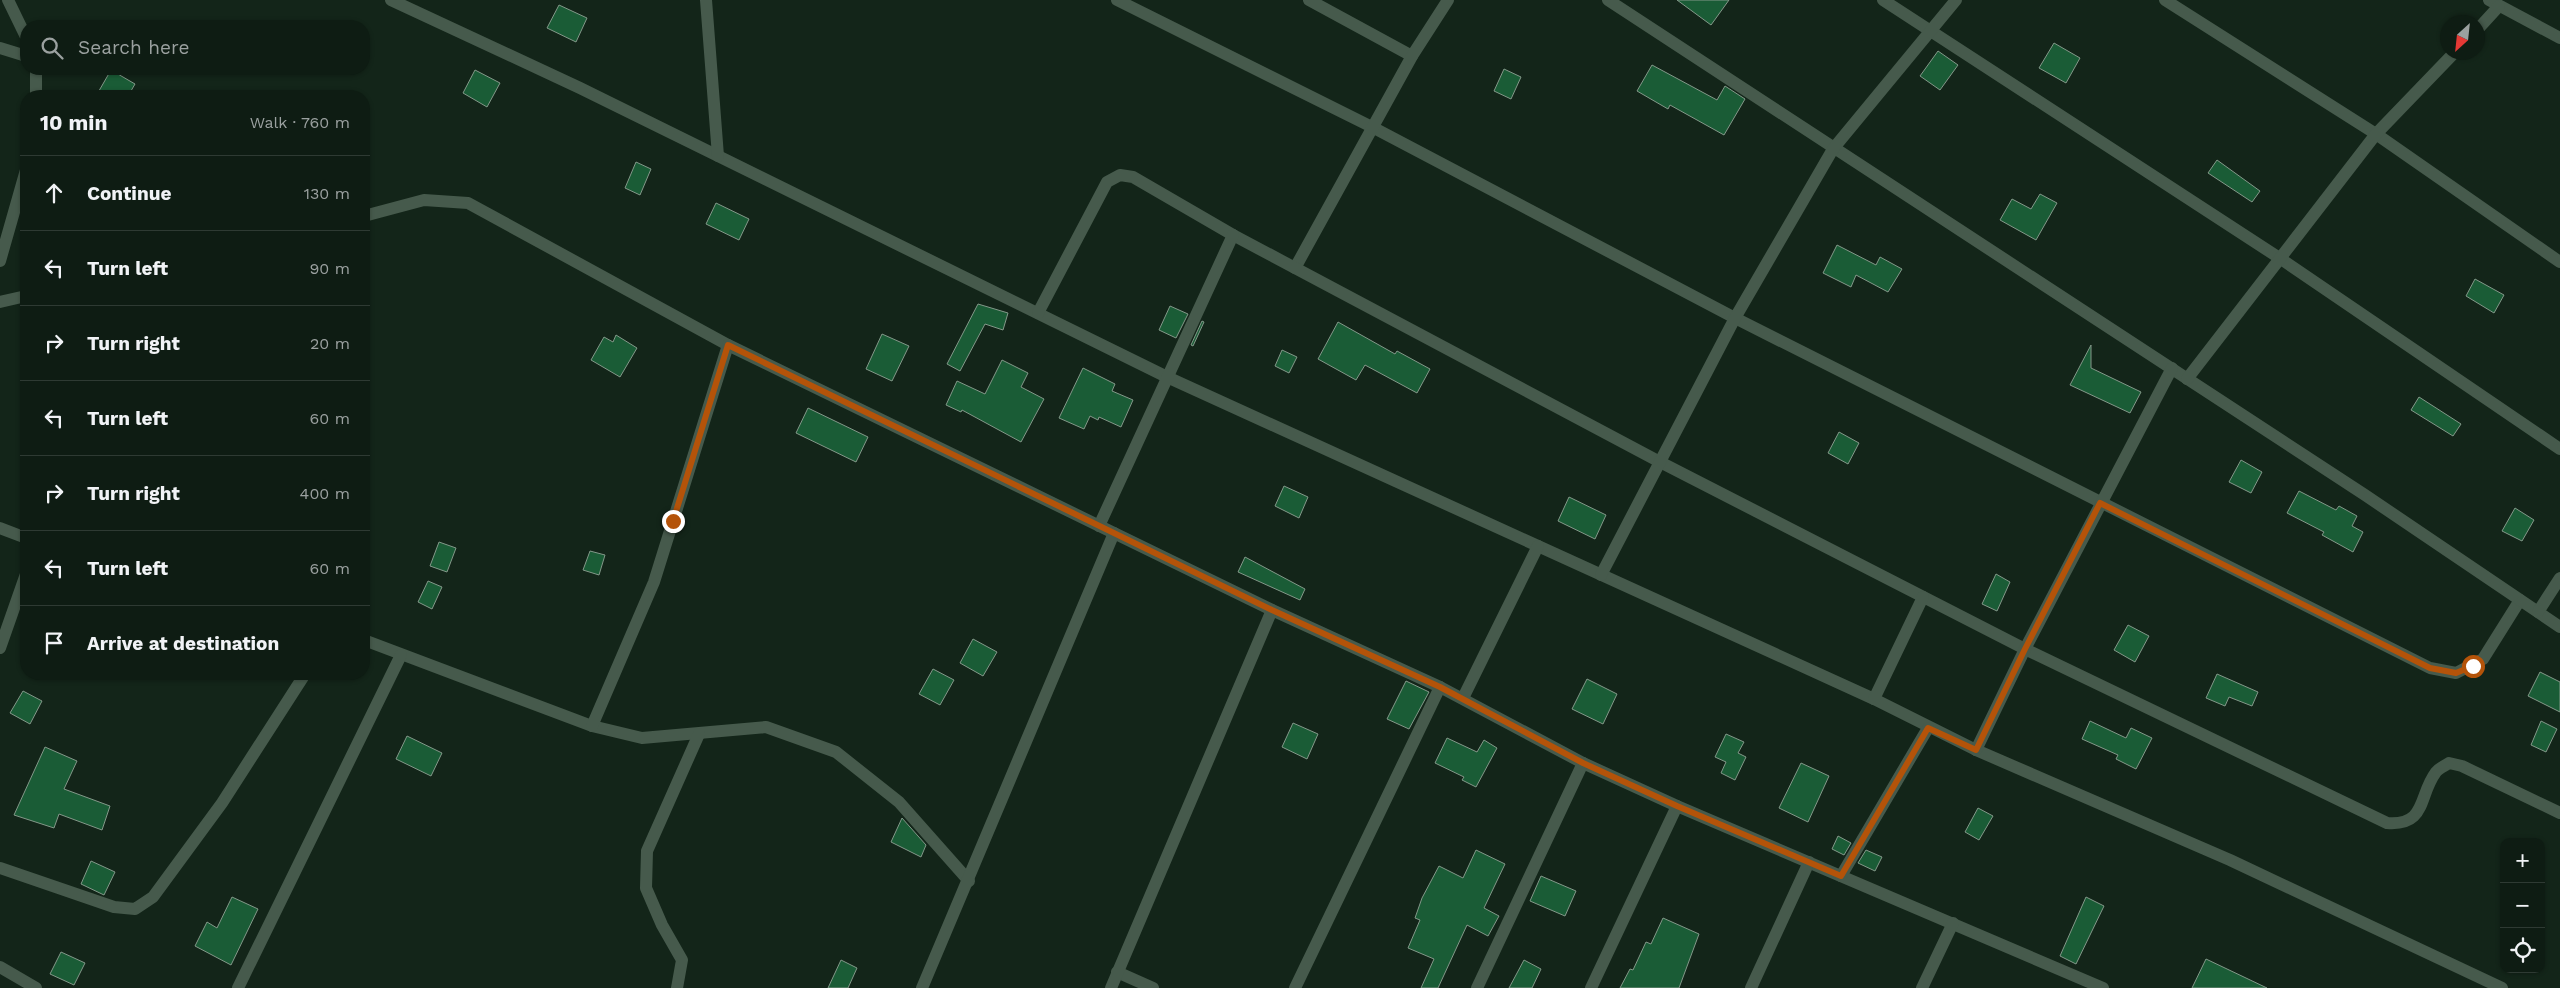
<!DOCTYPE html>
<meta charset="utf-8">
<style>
body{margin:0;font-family:"Work Sans",sans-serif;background:#1c2921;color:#f1f3f6}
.controls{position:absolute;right:15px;bottom:15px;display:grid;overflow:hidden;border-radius:10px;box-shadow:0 1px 4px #0004}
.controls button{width:45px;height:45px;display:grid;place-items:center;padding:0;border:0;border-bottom:1px solid #2e3a33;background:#0e1c13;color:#f1f3f6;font:25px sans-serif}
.compass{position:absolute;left:2440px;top:15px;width:45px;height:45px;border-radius:50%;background:#0e1c13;box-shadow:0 1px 4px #0004;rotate:207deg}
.stop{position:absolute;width:15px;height:15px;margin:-11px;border:4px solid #b45309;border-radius:50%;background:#fff}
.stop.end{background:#b45309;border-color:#fff;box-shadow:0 1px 5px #0008}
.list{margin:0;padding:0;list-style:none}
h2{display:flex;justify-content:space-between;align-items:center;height:65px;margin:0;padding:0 20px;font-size:21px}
h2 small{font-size:16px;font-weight:400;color:#9ba1a0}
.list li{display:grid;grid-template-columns:32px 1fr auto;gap:15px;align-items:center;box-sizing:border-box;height:75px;padding:0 20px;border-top:1px solid #2e3a33}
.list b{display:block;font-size:19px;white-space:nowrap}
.list em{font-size:16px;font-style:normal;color:#9ba1a0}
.icon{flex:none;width:28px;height:28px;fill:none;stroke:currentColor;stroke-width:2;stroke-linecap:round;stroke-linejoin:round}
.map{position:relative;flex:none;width:2560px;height:988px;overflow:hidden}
.search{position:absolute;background:#0e1c13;box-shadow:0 1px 4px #0004;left:20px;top:20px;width:350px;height:55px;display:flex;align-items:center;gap:12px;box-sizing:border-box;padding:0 18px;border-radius:20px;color:#9ba1a0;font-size:19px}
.panel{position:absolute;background:#0e1c13;box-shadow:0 1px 4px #0004;left:20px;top:90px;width:350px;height:590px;border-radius:20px}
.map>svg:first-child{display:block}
.building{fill:#1a5c36;stroke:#839889}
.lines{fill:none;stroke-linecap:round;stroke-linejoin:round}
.minor{stroke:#465a4c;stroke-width:12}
.route{stroke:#b45309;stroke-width:6}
</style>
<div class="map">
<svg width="2560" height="988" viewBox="0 0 2560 988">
<rect width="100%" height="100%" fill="#132519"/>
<g class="building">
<polygon points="1677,0 1729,0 1711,25"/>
<polygon points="559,5 587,18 576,42 547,28"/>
<polygon points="2054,43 2080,58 2066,83 2039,68"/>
<polygon points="1938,51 1958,65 1940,90 1920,76"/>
<polygon points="1652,65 1717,100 1725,86 1745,99 1724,135 1670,105 1668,109 1637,91"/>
<polygon points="1504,69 1521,77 1511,99 1494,91"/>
<polygon points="111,70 135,84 128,96 96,96"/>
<polygon points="475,70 500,83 487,107 463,93"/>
<polygon points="2217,160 2260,191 2252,202 2208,173"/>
<polygon points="636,162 651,169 640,195 625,188"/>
<polygon points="2040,194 2057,203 2036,240 2000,220 2012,199 2031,209"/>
<polygon points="716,203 749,219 739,240 706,224"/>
<polygon points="1837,245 1876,265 1880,257 1902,269 1888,292 1856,275 1851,287 1823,273"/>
<polygon points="2475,279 2504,295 2494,313 2466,296"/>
<polygon points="978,304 1008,313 1003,330 985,324 960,371 947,364"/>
<polygon points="1170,306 1188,314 1176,338 1159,330"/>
<polygon points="1202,321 1204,322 1193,346 1191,345"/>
<polygon points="1338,322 1395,354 1397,351 1430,369 1417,393 1365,365 1356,380 1318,359"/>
<polygon points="882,334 909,346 892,381 866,369"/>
<polygon points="616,335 637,348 620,377 591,360 604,337 613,342"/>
<polygon points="2091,345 2091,368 2141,392 2130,413 2070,385"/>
<polygon points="1282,350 1297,357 1289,373 1275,366"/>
<polygon points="1002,360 1028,373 1021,387 1044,399 1021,442 962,410 961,412 946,405 957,381 985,394"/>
<polygon points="1083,368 1115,384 1112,391 1133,400 1121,427 1099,417 1098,420 1090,416 1084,429 1059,418"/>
<polygon points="2419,397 2461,424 2453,436 2411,410"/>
<polygon points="808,408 868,437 856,462 796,433"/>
<polygon points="1839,432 1859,443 1848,464 1828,453"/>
<polygon points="2241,460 2262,472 2251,493 2229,482"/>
<polygon points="1284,486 1308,497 1299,518 1275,506"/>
<polygon points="2299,491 2336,510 2339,506 2357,516 2352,526 2363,532 2353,552 2322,535 2324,532 2287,513"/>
<polygon points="1569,497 1606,515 1595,539 1558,521"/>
<polygon points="2515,508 2534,520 2522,541 2502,531"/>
<polygon points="439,542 456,548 447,572 430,566"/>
<polygon points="590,551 605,555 599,575 583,570"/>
<polygon points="1245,557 1305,589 1300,600 1238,572"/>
<polygon points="1996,574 2010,582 1997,611 1982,604"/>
<polygon points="428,581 442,587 432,609 418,602"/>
<polygon points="2128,625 2149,636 2135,662 2114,650"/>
<polygon points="973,639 997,652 983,676 960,663"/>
<polygon points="933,669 954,680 940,705 919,694"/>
<polygon points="2540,672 2560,682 2560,712 2528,696"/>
<polygon points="2217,674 2258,692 2252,706 2229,697 2225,706 2206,698"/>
<polygon points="1587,679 1617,694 1603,724 1572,709"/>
<polygon points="1406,681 1429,692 1409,729 1387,719"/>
<polygon points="23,691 42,701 30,724 10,713"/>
<polygon points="2090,721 2126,738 2131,728 2152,738 2136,769 2116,759 2118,755 2082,739"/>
<polygon points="2541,721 2557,729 2546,752 2531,745"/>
<polygon points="1293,723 1318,734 1307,759 1282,747"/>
<polygon points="1726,734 1744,742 1738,753 1746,757 1735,780 1721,773 1726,762 1715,757"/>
<polygon points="407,736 442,753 431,776 396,759"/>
<polygon points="1447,738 1477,752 1484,740 1497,748 1476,787 1462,780 1464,777 1435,763"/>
<polygon points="45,747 77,761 64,789 110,806 102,830 59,814 54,828 14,815"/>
<polygon points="1801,763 1829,776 1808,822 1779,808"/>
<polygon points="1978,808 1993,816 1979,840 1965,832"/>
<polygon points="902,818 926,845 921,857 891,842"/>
<polygon points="1838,836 1851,843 1844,855 1832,849"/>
<polygon points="1476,850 1505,864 1484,908 1499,916 1488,936 1467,925 1438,988 1421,988 1434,959 1408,948 1420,920 1415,918 1422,898 1439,866 1463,878"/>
<polygon points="1866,850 1882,857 1875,871 1858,863"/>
<polygon points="91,861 115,872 104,895 81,884"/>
<polygon points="1541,876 1576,891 1565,916 1530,901"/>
<polygon points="232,897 258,909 231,965 195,946 207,922 217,928"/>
<polygon points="2086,897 2104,906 2076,964 2060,956"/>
<polygon points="1663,918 1699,934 1679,988 1620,988 1630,969 1633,970 1646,942 1651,944"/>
<polygon points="61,952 85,963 74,985 50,974"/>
<polygon points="2206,959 2267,988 2192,988"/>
<polygon points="841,960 857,968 848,988 828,988"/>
<polygon points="1524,960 1541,969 1532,988 1509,988"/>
</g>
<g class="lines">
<g class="minor">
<polyline points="8,0 26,37"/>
<polyline points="391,0 580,88 1167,377 1874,699 1976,750 2230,860 2502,988"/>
<polyline points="706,0 718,156"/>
<polyline points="1117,0 1374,128 1735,318 2430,668 2456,673 2483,659 2520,600"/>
<polyline points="1309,0 1412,56"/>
<polyline points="1608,0 2365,495 2560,627"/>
<polyline points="1883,0 2281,259 2560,449"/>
<polyline points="2165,0 2376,134 2560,262"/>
<polyline points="2489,0 2560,38"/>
<polyline points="2478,29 2499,6"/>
<polyline points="0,48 26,56"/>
<polyline points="36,96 36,69"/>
<polyline points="364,216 424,200 468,203 728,345 1272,610 1440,687 1583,763 1677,806 2103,988"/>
<polyline points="0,261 26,170"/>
<polyline points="1295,268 1412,56 1448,0"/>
<polyline points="0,302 26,296"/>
<path d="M1038,313L1107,182L1120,175L1133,177L1233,235L1660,462L2025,649L2387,823C2427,826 2418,796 2436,772C2439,768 2445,766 2449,763L2462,766L2560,813"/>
<polyline points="2187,379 2376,134 2455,52"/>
<polyline points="1099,526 1233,235"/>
<polyline points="0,528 26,538"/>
<polyline points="1601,575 1735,318 1833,149 1956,0"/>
<polyline points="2538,612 2560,578"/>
<polyline points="364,640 592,726 642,738 766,727 836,752 899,802 969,881"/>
<polyline points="0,648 26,574"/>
<polyline points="1463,698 1538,546"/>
<polyline points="1874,699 1923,597"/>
<polyline points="592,726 654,582 728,345"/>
<polyline points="1976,750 2025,649 2172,368"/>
<polyline points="0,868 114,907 135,909 153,897 222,803 305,674"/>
<polyline points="1841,876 1928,728"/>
<polyline points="0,967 36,988"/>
<polyline points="1117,972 1153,988"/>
<polyline points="238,988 401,655"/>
<polyline points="677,988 682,960 662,925 646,888 647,851 699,734"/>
<polyline points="922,988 1114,533"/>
<polyline points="1111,988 1272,610"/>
<polyline points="1295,988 1440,687"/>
<polyline points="1477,988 1583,763"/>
<polyline points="1591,988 1677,806"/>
<polyline points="1751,988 1809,862"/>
<polyline points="1922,988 1953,923"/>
</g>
</g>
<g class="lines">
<polyline class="route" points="673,521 728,345 1272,610 1440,687 1583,763 1677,806 1841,876 1928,728 1976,750 2025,649 2100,503 2430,668 2456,673 2473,666"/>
</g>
</svg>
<div class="controls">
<button>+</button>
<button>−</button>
<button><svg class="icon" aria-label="locate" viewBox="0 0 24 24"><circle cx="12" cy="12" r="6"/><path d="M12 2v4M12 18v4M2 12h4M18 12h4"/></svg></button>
</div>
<svg class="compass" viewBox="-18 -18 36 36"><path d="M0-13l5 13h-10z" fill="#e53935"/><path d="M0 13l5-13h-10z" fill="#9ba1a0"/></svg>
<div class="stop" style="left:2473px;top:666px"></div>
<div class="stop end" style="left:673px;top:521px"></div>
<div class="search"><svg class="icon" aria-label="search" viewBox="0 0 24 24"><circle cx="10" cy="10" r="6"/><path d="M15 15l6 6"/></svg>Search here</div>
<section class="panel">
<h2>10 min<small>Walk · 760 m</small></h2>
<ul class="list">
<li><svg class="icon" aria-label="ahead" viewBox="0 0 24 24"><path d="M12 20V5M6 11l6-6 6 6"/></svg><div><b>Continue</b></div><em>130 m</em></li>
<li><svg class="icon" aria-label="left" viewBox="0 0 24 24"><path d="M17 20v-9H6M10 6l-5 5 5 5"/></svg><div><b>Turn left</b></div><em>90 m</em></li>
<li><svg class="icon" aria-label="right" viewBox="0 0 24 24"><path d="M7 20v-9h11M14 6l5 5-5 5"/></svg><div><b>Turn right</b></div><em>20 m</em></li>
<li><svg class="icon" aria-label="left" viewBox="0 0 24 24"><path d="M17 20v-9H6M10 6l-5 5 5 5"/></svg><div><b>Turn left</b></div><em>60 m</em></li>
<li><svg class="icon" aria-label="right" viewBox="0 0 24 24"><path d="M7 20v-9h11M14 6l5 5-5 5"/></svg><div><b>Turn right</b></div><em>400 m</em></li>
<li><svg class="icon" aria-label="left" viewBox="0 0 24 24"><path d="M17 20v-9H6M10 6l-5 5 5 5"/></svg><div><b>Turn left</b></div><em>60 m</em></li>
<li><svg class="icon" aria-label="arrive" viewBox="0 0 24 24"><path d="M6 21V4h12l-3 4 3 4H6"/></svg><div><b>Arrive at destination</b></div></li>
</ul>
</section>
</div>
